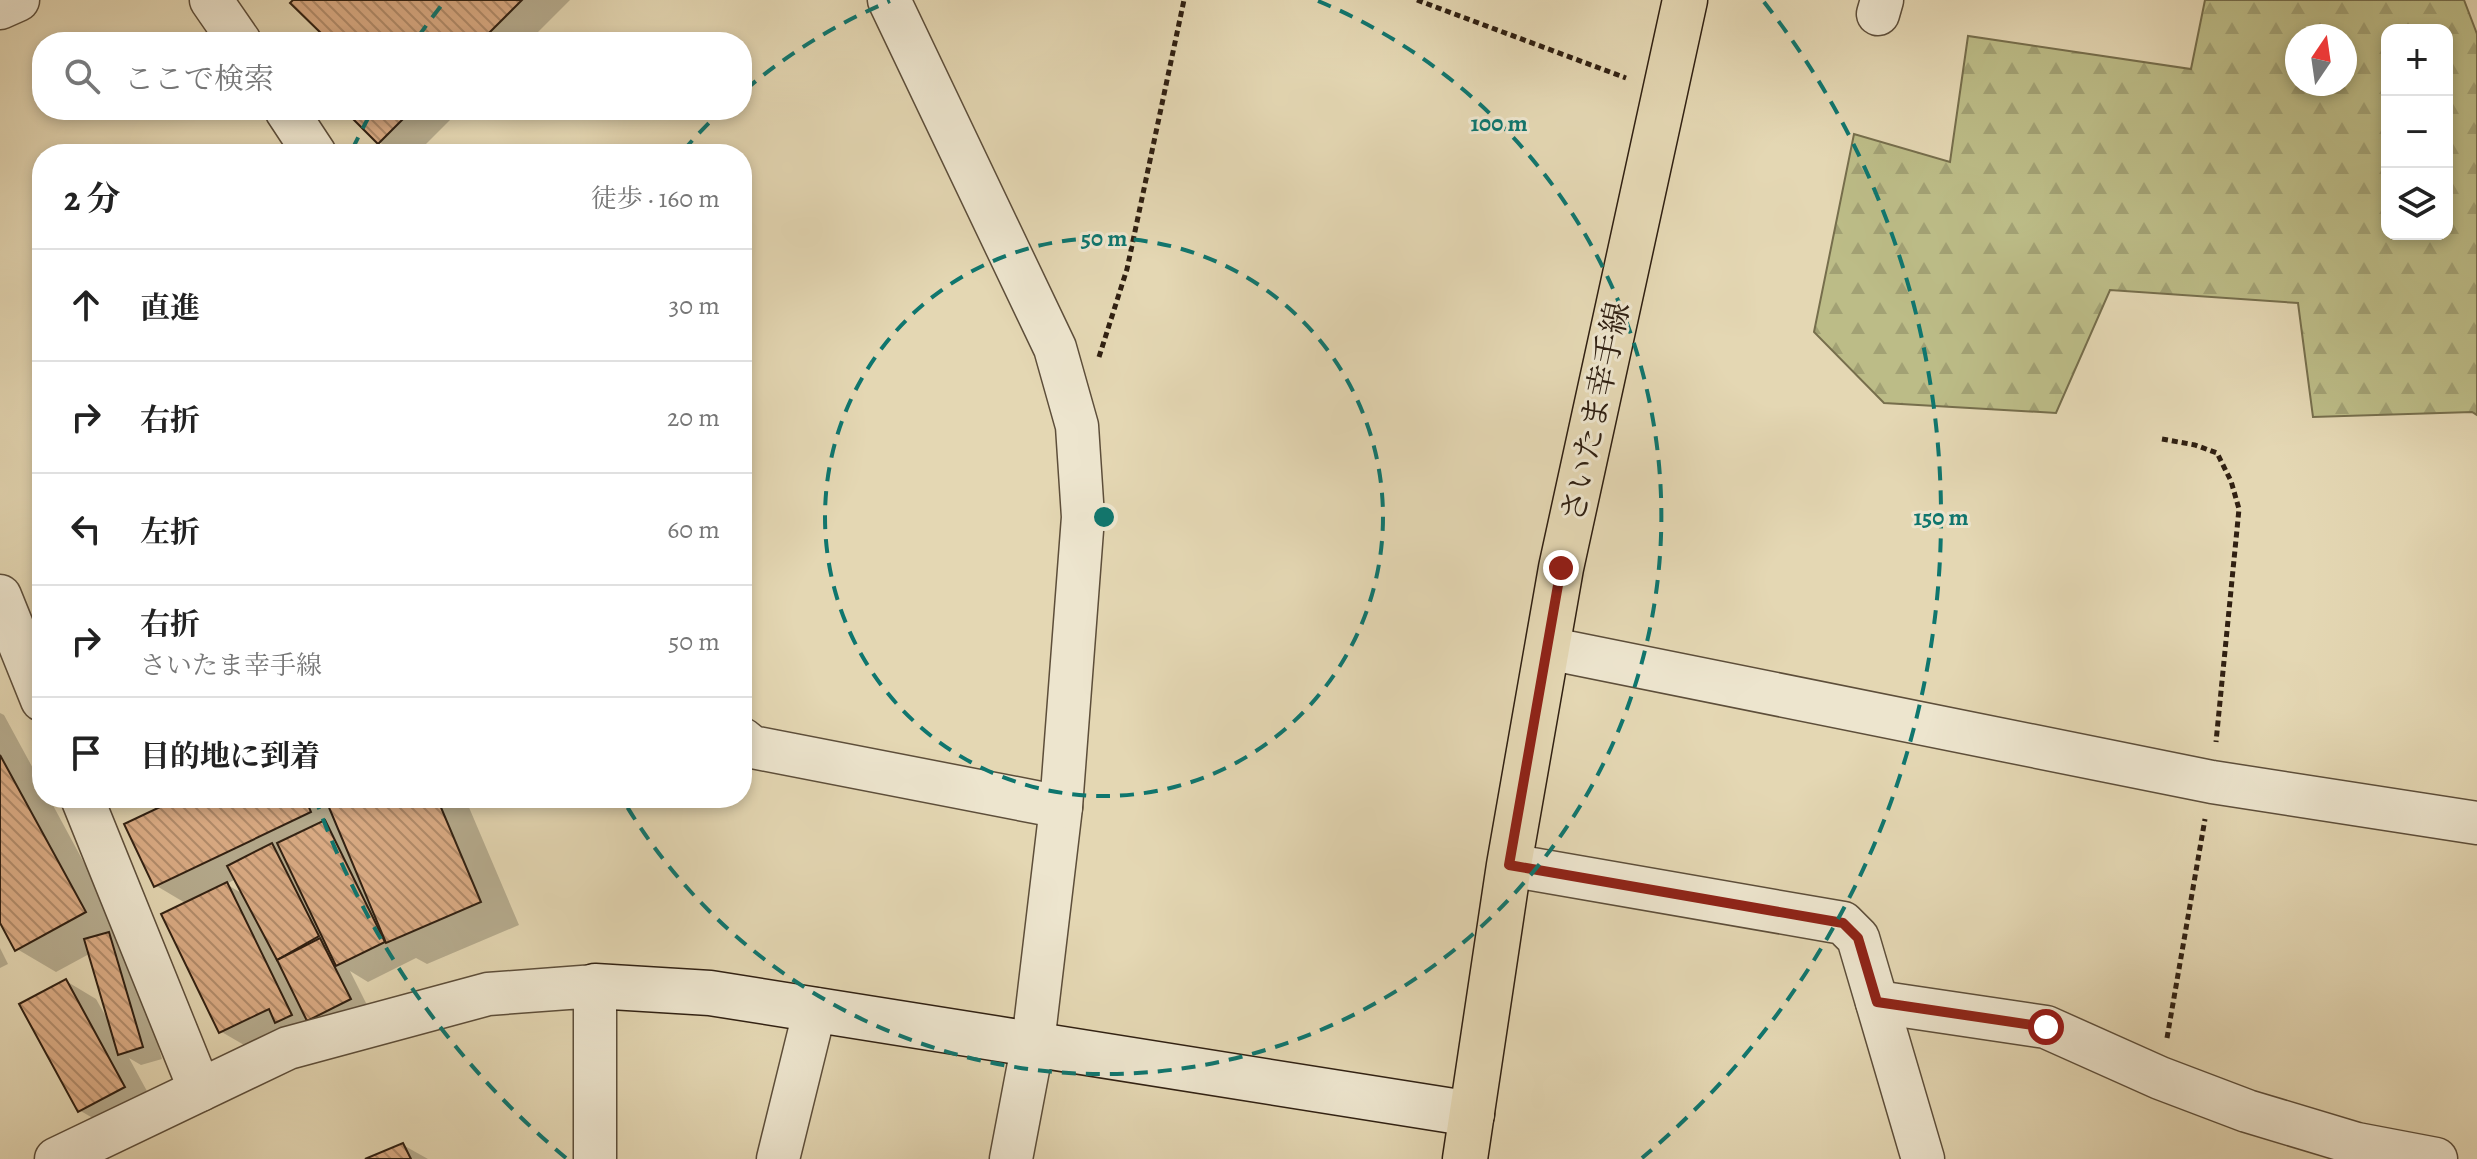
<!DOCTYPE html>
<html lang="ja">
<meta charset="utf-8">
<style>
body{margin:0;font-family:Alegreya,"Noto Serif JP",serif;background:#f6f6f6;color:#222}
.controls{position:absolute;right:24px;top:24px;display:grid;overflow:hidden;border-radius:16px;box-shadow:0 4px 12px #0003}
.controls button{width:72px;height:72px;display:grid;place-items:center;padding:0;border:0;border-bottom:2px solid #e0e0e0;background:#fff;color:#222;font:40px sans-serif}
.compass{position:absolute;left:2285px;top:24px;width:72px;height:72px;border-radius:50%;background:#fff;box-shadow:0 4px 12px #0003;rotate:13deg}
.stop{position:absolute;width:24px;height:24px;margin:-18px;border:6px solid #8f2418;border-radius:50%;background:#fff}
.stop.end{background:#8f2418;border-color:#fff;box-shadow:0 2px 8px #0008}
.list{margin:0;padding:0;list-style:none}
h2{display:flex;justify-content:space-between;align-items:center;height:104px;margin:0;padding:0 32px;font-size:34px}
h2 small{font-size:26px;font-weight:400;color:#767676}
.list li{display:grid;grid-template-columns:52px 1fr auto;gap:24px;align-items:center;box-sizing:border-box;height:112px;padding:0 32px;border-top:2px solid #e0e0e0}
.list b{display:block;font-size:30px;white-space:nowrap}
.list p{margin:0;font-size:26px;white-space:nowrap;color:#767676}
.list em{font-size:26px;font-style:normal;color:#767676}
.icon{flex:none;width:44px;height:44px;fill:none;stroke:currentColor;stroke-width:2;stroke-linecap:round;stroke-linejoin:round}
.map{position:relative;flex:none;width:2477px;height:1159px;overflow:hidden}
.search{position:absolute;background:#fff;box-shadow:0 4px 12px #0003;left:32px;top:32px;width:720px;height:88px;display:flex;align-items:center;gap:20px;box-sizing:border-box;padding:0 28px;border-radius:32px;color:#767676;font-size:30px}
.panel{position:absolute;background:#fff;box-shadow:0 4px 12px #0003;left:32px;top:144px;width:720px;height:664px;border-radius:32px}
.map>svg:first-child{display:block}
.forest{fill:url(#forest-firs);stroke:#766e4c;stroke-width:2;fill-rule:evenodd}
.shadow{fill:#0003;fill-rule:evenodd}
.building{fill:url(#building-back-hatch);stroke:#302012;stroke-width:2}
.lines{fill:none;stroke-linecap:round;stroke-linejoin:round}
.street-casing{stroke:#5d4e3a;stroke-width:45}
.secondary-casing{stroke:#302012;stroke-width:47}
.primary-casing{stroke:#302012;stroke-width:47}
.path{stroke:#302012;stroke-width:5;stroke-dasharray:6 4;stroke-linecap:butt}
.street{stroke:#ede5ce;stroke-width:42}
.secondary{stroke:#ede5ce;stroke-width:44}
.primary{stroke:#e4d7b3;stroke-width:44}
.route{stroke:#8f2418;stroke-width:10}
.ring{fill:none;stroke:#0f766e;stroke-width:4;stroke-dasharray:14 10}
.labels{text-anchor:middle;stroke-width:6;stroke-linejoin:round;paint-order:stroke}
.street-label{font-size:32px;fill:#302012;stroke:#ede5ce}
.centre{fill:#0f766e;stroke:#ede5ce;stroke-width:4}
.ring-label{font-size:24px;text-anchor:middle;font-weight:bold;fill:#0f766e;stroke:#ede5ce;stroke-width:6;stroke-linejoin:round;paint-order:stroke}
</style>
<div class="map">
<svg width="2477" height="1159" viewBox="0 0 2477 1159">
<defs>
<pattern id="forest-firs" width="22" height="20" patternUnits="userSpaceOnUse" patternTransform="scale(2)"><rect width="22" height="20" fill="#bcbc87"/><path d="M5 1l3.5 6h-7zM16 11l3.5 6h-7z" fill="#a2a174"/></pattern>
<pattern id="building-back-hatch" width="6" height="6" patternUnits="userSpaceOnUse" patternTransform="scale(2)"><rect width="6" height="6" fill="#dbac85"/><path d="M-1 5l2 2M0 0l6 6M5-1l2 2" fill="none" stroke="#b28c6b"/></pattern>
</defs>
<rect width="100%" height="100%" fill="#e4d7b3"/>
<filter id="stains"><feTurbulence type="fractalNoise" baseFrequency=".0025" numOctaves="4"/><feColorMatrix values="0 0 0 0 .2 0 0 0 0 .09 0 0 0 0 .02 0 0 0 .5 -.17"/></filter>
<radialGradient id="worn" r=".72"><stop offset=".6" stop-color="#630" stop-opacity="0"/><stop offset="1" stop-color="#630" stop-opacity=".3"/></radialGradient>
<path class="forest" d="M2205,0H2464L2477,34V415L2472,412L2313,417L2298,303L2110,290L2056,413L1884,403L1814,332L1854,134L1950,162L1968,36L2191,69ZM2387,30H2447V234H2387ZM2297,36H2345V84H2297Z"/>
<g class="shadow">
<polygon points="296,0 570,0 528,42 325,42 328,38"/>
<polygon points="347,110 460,110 416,154 399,154 379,142"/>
<polygon points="0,713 4,715 42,785 42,798 49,798 129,946 162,1059 141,1065 129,1058 154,1104 110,1128 79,1110 66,981 96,999 109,1022 91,953 56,972 17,949 0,918"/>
<path d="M184,798H465L519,925L427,964L416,958L368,982L350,971L370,1011L251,1049L220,1031L187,904L155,885ZM236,879L243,894L226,884Z"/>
<polygon points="0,948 8,964 0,968"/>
<polygon points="403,1145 428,1159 370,1159"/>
</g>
<g class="building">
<polygon points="293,0 522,0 480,42 322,42 326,38 290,3"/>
<polygon points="344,110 412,110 378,144"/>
<polygon points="0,755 86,912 15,951 0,923"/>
<polygon points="179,798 305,798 311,812 154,887 124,824"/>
<polygon points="325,798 437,798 481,902 386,943"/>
<polygon points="325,820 385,942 336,966 277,843"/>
<polygon points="272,843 319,936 277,960 227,866"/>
<polygon points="227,882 292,1015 275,1023 269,1009 219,1033 161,914"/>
<polygon points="109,932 143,1047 118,1055 84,939"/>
<polygon points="320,938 351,999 307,1021 277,960"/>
<polygon points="66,979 125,1087 78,1112 19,1004"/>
<polygon points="403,1143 411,1159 365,1159"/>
</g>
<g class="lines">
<g class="street-casing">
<g id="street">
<polyline points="211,0 240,42"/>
<polyline points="889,0 1055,348 1077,426 1083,517 1061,807 1033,1043 1011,1159"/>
<polyline points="0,8 18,0"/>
<polyline points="1878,14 1882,0"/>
<polyline points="286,110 315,154"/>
<polyline points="0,596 42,700"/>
<polyline points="1547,648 2212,782 2477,823"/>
<polyline points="742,739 752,747 1061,807"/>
<polyline points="82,798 200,1090"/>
<polyline points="1509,865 1843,923 1858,938 1923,1159"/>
<polyline points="1877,1002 2046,1027 2160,1078 2247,1111 2357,1144 2436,1159"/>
<polyline points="56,1159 288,1048 488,994 595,986 595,1159"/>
<polyline points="778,1159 815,1009"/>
</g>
</g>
<g class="secondary-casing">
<polyline id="secondary" points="595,986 710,993 1472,1114"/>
</g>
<g class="primary-casing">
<polyline id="primary" points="1465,1159 1509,865 1561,568 1685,0"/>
</g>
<g class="path">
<polyline points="1417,0 1626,78"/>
<polyline points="1099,357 1127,269 1184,0"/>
<polyline points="2162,439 2195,445 2217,453 2231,481 2239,509 2216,742"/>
<polyline points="2167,1038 2205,819"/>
</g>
<use href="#street" class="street"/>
<use href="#secondary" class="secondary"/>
<use href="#primary" class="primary"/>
</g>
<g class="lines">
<polyline class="route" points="1561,568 1509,865 1843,923 1858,938 1877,1002 2046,1027"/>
</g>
<g class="ring">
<circle cx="1104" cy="517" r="279"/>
<path d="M683 151A558 558 0 0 1 720 112M745 90A558 558 0 0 1 890 1M1318 1A558 558 0 1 1 623 800"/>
<path d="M566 1158A837 837 0 0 1 317 803M352 150A837 837 0 0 1 372 111M418 37A837 837 0 0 1 444 2M1764 2A837 837 0 0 1 1642 1158"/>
</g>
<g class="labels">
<g class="street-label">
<text transform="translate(1595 412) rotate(-78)" y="11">さいたま幸手線</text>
</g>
</g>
<circle cx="1104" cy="517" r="12" class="centre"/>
<g class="ring-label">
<text x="1499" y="131">100 m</text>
<text x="1104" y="246">50 m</text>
<text x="1941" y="525">150 m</text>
</g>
<rect width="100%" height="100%" filter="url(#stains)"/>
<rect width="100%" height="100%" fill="url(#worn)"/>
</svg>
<div class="controls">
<button>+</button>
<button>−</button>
<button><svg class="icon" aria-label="layers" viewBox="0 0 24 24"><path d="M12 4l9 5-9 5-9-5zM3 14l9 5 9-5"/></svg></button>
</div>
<svg class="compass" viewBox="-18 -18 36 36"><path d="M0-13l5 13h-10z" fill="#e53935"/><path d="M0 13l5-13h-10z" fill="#767676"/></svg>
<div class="stop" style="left:2046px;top:1027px"></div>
<div class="stop end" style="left:1561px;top:568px"></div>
<div class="search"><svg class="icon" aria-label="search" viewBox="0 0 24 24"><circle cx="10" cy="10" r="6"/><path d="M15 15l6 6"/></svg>ここで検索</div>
<section class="panel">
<h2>2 分<small>徒歩 · 160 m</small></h2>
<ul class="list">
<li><svg class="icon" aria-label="ahead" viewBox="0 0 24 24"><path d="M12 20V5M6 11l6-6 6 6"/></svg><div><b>直進</b></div><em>30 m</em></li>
<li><svg class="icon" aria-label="right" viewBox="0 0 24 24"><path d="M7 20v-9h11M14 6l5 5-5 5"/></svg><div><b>右折</b></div><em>20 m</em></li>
<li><svg class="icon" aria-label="left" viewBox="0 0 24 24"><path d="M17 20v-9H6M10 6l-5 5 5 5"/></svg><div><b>左折</b></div><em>60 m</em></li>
<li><svg class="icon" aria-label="right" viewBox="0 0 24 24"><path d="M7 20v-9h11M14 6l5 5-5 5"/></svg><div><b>右折</b><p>さいたま幸手線</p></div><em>50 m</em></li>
<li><svg class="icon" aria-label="arrive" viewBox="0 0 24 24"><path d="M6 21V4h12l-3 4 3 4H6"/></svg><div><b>目的地に到着</b></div></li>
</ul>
</section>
</div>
